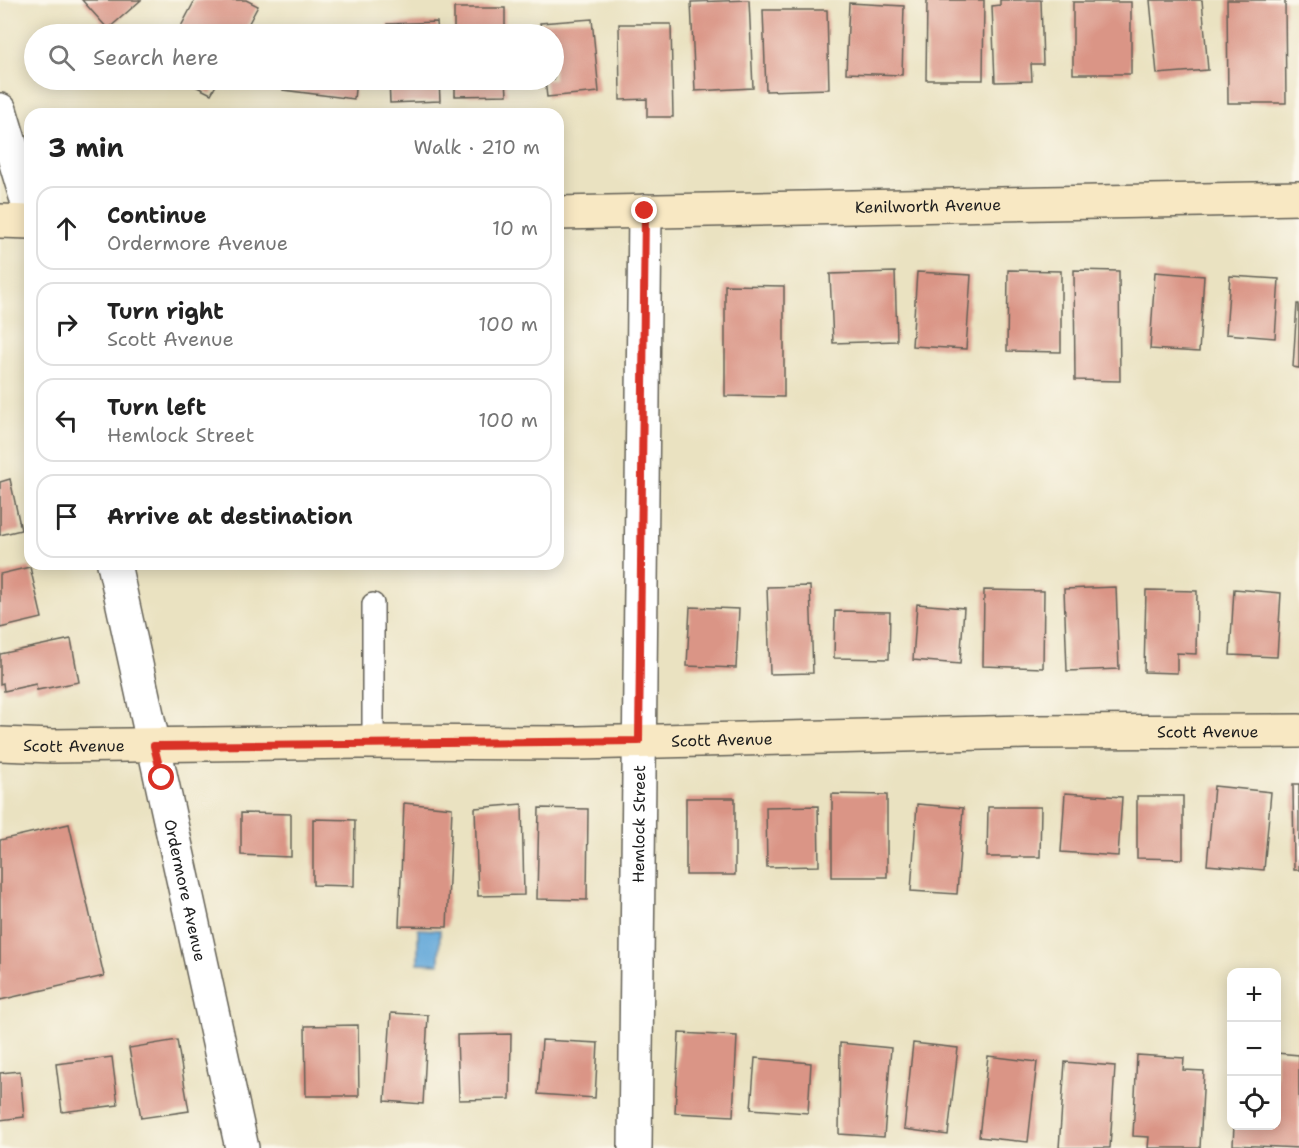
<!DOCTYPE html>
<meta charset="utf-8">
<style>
body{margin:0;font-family:"Shantell Sans",sans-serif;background:#f2f2f2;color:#222}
.controls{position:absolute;right:18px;bottom:18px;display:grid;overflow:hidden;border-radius:12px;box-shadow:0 3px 15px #0003}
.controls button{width:54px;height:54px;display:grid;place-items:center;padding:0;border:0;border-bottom:2px solid #e0e0e0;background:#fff;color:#222;font:30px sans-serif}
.stop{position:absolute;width:18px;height:18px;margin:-14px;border:4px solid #d93025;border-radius:50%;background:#fff}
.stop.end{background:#d93025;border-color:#fff;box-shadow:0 2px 6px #0008}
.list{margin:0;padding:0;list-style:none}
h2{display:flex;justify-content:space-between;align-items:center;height:78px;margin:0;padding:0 24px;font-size:26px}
h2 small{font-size:20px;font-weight:400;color:#767676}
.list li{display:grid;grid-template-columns:39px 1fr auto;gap:18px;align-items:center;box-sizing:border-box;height:84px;margin:0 12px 12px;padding:0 12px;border:2px solid #e0e0e0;border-radius:18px}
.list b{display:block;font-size:22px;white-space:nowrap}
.list p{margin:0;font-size:20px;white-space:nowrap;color:#767676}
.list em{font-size:20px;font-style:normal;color:#767676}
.icon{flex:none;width:33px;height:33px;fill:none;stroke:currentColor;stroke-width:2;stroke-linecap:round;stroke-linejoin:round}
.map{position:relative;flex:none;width:1299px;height:1148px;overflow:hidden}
.search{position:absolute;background:#fff;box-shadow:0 3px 15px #0003;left:24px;top:24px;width:540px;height:66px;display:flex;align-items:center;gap:15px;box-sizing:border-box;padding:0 21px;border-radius:33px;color:#767676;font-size:22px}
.panel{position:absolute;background:#fff;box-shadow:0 3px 15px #0003;left:24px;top:108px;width:540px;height:462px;border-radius:18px}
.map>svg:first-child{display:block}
.water{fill:#64a8d9;stroke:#40627a;stroke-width:1.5}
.building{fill:#da9586}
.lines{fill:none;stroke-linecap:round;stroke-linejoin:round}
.lane-casing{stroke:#646156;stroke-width:24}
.street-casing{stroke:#646156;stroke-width:36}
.secondary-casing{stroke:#646156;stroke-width:36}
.lane{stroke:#fff;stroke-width:21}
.street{stroke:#fff;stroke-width:33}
.secondary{stroke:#f8e8c3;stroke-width:33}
.route{stroke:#d93025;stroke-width:8}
.labels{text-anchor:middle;stroke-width:4.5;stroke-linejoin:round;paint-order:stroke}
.street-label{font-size:16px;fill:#1c1c1c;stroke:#fbf7ec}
</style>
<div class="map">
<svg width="1299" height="1148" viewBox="0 0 1299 1148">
<rect width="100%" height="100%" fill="#fbf7ec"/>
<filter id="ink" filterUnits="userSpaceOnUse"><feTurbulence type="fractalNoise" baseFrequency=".0167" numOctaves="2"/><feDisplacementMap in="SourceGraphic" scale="12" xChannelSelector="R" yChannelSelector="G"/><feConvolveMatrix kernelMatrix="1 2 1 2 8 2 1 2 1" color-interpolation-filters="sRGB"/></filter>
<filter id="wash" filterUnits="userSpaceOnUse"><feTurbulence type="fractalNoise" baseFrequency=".008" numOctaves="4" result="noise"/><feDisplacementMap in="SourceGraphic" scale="24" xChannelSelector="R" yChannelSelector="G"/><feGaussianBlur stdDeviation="1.35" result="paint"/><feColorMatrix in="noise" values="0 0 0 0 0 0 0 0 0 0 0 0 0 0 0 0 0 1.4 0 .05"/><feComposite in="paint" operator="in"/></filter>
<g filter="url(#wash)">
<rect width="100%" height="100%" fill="#eae2c1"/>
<polygon class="water" points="418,929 440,930 439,964 418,963"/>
<g id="blocks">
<g class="building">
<polygon points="82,0 141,0 108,29"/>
<polygon points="195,0 246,0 258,6 243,34 177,34"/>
<polygon points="749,0 753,88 695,91 691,2"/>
<polygon points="927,0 984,0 983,80 926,80"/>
<polygon points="1000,0 1041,0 1043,64 1031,64 1032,81 995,82 992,6 1000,5"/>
<polygon points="1150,0 1202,0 1208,70 1157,74"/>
<polygon points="1227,0 1285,0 1286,103 1228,103"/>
<rect x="1073" y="2" width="58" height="72"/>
<polygon points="849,3 904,6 902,75 846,73"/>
<rect x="454" y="8" width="51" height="26"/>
<polygon points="763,10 827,10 829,89 766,91"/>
<polygon points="592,19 599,92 547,97 545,80 554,80 554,34 541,34 540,23"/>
<polygon points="437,22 438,34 387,34 387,24"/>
<polygon points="619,24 671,24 673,117 647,117 647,99 620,100"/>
<polygon points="291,30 311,33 311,34 291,34"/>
<polygon points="183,80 219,80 211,94"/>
<polygon points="285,80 356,80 354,99 283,90"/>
<polygon points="389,80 439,80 440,101 390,103"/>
<polygon points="455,80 506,80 507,95 455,96"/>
<polygon points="1008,270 1061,271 1061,352 1007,351"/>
<polygon points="1074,270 1119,271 1120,381 1075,380"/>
<polygon points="895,272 897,341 833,343 830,274"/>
<polygon points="917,272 971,275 966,349 912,346"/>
<polygon points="1155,272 1204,276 1199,352 1150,349"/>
<polygon points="1230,276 1279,279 1275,338 1226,334"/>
<polygon points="725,285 784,286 784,397 725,396"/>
<polygon points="1297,304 1299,304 1299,368 1293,367"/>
<polygon points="10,479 21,530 0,535 0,482"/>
<polygon points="30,567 42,618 0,628 0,574"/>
<polygon points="810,586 813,673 770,674 767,587"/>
<polygon points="1116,587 1119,669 1067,671 1064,589"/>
<polygon points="1234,589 1281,593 1277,657 1230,655"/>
<polygon points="984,590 1044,591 1043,668 983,666"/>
<polygon points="1146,590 1197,591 1196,654 1177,653 1177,673 1144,672"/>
<polygon points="917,604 964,608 960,664 913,660"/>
<polygon points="690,607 739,609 736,668 687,666"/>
<polygon points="835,611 890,612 889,659 834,658"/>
<polygon points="71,639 79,682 37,690 36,684 4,691 3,683 0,684 0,654"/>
<polygon points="1293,784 1299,784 1299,870 1294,870"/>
<polygon points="1214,786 1271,792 1264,870 1207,865"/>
<polygon points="1065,793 1122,797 1118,856 1061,852"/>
<polygon points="832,794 887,795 887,877 832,877"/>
<polygon points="1137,796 1183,796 1183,859 1137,858"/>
<rect x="686" y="798" width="49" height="77"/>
<polygon points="404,803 452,808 447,927 399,926"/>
<polygon points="522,804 524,895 478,896 475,808"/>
<polygon points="917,804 963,808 957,894 911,891"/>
<polygon points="818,806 819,866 767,867 766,807"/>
<polygon points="988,807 1041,807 1040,857 987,857"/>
<polygon points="539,808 588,809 587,900 537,899"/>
<polygon points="241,813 291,814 291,857 241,855"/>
<polygon points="313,819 355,820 354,886 313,885"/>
<polygon points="69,824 104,976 0,1000 0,840"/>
<polygon points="391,1013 428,1015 423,1104 385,1101"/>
<polygon points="358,1025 359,1096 306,1096 305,1026"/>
<polygon points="679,1033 737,1036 733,1116 675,1113"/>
<polygon points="511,1034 510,1099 459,1100 457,1035"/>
<polygon points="177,1040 189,1111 141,1118 129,1048"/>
<polygon points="542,1040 598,1043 595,1098 538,1094"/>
<polygon points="840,1043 891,1048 884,1137 839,1134"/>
<polygon points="913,1043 958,1048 948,1135 904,1129"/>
<polygon points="1276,1053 1299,1055 1299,1148 1233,1145 1234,1126 1276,1126"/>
<polygon points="1137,1055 1184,1058 1183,1070 1204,1071 1200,1148 1148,1148 1149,1137 1133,1136"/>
<polygon points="988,1056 1037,1062 1028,1142 979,1137"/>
<polygon points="112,1057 118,1105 62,1112 56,1064"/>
<polygon points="755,1058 811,1063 808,1113 751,1109"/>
<polygon points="1065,1062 1115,1066 1110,1148 1059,1148"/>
<polygon points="20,1071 24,1117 0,1120 0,1073"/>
</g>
</g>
</g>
<g filter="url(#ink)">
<use href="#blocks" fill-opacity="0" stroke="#646156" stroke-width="1.5"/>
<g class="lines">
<g class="lane-casing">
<polyline id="lane" points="373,742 373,604"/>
</g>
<g class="street-casing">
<g id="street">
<polyline points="0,110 30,210"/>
<path id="s1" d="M114,564L242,1148"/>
<path id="s2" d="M635,1148L645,211"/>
</g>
</g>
<g class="secondary-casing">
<g id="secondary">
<path id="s3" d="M558,213L1299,198"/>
<polyline points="0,221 30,222"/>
<path id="s4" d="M0,744L53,746L361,742L579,743L1026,732L1299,731"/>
</g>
</g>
<use href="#lane" class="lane"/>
<use href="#street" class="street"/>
<use href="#secondary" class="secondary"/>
</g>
</g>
<g class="lines" filter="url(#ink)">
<polyline class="route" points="162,778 154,746 639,741 645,211"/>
</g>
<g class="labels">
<g class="street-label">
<text dy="6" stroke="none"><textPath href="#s3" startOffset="370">Kenilworth Avenue</textPath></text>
<text dy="6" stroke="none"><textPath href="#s4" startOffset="1208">Scott Avenue</textPath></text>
<text dy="6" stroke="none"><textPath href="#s4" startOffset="722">Scott Avenue</textPath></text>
<text dy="6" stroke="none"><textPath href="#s4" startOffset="74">Scott Avenue</textPath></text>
<text dy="6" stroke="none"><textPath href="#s2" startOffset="324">Hemlock Street</textPath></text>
<text dy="6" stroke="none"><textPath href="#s1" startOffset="334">Ordermore Avenue</textPath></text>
</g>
</g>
</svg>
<div class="controls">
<button>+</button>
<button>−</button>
<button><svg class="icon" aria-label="locate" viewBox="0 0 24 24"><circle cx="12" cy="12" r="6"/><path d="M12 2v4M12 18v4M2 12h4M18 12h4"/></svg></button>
</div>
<div class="stop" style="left:162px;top:778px"></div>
<div class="stop end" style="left:645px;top:211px"></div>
<div class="search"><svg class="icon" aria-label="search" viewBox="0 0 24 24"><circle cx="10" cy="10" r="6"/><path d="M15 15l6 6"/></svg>Search here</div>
<section class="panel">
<h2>3 min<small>Walk · 210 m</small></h2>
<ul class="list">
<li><svg class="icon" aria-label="ahead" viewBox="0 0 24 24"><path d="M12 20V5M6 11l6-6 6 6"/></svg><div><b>Continue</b><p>Ordermore Avenue</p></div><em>10 m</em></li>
<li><svg class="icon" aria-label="right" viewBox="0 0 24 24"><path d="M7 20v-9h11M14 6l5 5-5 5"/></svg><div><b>Turn right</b><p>Scott Avenue</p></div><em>100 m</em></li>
<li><svg class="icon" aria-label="left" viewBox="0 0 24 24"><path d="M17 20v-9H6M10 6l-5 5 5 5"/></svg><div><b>Turn left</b><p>Hemlock Street</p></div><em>100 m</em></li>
<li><svg class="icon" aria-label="arrive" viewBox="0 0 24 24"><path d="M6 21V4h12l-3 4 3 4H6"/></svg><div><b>Arrive at destination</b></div></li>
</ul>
</section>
</div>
